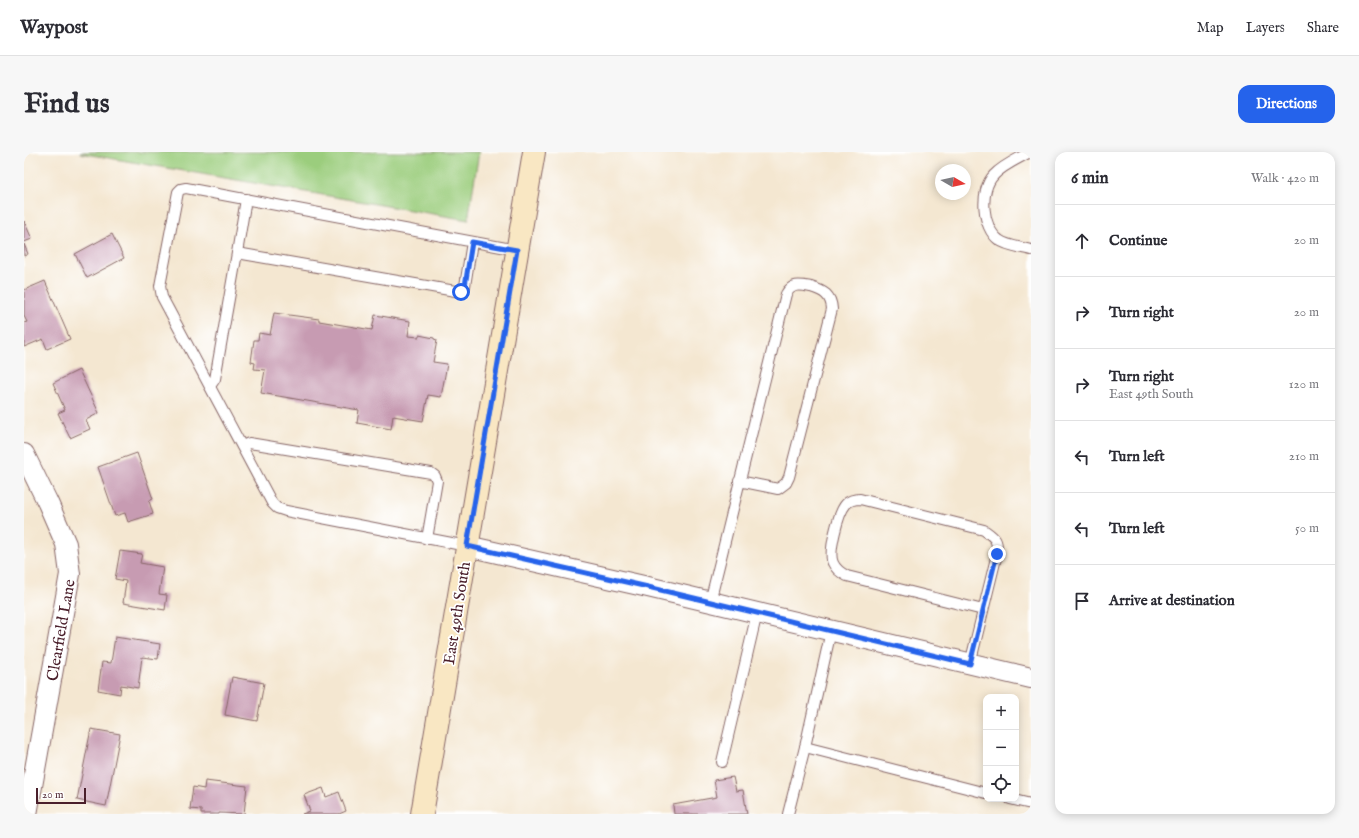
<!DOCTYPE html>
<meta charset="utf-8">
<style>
body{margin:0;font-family:"IM FELL English",serif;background:#f7f7f7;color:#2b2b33}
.controls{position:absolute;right:12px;bottom:12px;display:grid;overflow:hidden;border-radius:8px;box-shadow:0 2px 10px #0003}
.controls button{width:36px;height:36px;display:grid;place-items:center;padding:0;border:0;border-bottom:1px solid #e1e1e2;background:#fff;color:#2b2b33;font:20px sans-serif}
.compass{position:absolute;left:911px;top:12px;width:36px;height:36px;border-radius:50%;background:#fff;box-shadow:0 2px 10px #0003;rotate:99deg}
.scale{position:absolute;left:12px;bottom:10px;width:50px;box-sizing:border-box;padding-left:4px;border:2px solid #4a1f2b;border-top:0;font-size:11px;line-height:14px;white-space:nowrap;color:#4a1f2b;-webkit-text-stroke:3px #fff;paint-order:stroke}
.stop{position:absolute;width:12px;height:12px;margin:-9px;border:3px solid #2563eb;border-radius:50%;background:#fff}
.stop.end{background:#2563eb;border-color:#fff;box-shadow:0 1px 4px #0008}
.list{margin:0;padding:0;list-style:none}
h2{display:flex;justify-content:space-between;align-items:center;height:52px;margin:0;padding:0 16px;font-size:17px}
h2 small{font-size:13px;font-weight:400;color:#7c7c81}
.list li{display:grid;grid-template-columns:26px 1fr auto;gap:12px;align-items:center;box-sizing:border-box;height:72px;padding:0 16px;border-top:1px solid #e1e1e2}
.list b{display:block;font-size:15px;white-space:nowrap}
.list p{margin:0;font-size:13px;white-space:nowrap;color:#7c7c81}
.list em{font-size:13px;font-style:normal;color:#7c7c81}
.icon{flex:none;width:22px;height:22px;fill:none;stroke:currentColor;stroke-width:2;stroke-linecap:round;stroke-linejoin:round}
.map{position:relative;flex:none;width:1007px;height:662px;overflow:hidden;border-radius:12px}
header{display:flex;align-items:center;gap:24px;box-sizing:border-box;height:56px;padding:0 20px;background:#fff;border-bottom:1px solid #e1e1e2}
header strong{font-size:19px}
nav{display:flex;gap:22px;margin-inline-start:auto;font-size:14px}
.intro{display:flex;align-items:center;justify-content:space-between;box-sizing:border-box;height:96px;padding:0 24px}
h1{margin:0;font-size:28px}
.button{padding:10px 18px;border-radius:12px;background:#2563eb;color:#fff;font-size:14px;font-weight:700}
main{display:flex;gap:24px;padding:0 24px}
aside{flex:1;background:#fff;border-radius:12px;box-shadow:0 2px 10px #0003}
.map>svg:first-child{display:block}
.green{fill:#9bcd7d;stroke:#727654}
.building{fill:#c79bb2}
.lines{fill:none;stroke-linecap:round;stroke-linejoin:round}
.lane-casing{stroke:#866565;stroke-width:12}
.street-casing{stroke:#866565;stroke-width:22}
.secondary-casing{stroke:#866565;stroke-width:24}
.lane{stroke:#fff;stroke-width:10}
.street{stroke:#fff;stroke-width:20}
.secondary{stroke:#f9e7c3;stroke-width:22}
.route{stroke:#2563eb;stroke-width:5}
.labels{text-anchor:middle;stroke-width:3.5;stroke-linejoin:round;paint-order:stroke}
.street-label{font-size:16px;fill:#4a1f2b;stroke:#fff}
</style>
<header>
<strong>Waypost</strong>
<nav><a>Map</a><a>Layers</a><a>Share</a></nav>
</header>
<div class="intro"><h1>Find us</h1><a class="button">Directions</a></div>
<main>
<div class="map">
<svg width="1007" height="662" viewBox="0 0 1007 662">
<rect width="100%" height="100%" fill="#fff"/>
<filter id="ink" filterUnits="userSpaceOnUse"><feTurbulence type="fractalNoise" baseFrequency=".025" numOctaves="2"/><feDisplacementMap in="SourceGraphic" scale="8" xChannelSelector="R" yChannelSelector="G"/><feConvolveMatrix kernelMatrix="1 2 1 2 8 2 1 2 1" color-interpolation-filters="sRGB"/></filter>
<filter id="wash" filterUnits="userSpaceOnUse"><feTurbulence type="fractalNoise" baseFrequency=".012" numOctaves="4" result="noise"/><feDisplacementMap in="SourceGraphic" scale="16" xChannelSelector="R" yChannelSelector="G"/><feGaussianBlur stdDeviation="0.9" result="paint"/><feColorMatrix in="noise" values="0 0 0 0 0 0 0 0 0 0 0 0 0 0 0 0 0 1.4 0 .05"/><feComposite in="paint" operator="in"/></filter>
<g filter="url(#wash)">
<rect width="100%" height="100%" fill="#f4e7d1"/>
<polygon class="green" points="56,0 455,0 444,68 56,1"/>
<g id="blocks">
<g class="building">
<polygon points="0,69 8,87 0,90"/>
<polygon points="88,82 100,106 63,126 51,102"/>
<polygon points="0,92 4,102 0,104"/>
<polygon points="21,129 46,187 23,197 19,187 0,195 0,171 3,170 0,164 0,138"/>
<polygon points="250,161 295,167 295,169 348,178 351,163 386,169 384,184 395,185 395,183 410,186 410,187 413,188 409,210 423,212 417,245 404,243 399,269 369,264 367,277 333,271 335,258 237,241 241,218 230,217 231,211 227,210 230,188 234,188 235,181 246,183"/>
<polygon points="55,218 75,261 62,268 66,277 46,286 34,261 41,258 29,231"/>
<polygon points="113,301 129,347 125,349 129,362 104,370 101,361 91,364 74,315"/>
<polygon points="96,399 118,402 116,411 139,415 135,442 143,443 141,458 99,451 102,429 91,427"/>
<polygon points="91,485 136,492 134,507 118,505 114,536 97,533 96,542 74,538 78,510 87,511"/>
<polygon points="208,525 240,531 233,569 201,563"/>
<polygon points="67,577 96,582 82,654 53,648"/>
<polygon points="709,625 712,639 719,638 723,662 650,662 649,653 693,645 690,628"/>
<polygon points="181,629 223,634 220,662 195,661 195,662 177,662 177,658 166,657 169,635 180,637"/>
<polygon points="299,636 302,645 315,640 322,659 315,662 278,662 286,659 280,643"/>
</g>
</g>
</g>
<g filter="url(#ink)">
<use href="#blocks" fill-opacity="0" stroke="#866565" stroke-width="1"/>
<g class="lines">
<g class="lane-casing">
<g id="lane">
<path d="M1006,0C994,7 979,13 970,23C955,38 958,76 975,88C983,94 997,95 1007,98"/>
<polyline points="222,47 213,101 437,140 441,134 448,90"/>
<polyline points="186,234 191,227 213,101"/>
<polyline points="218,294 225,291 407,321 411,324 413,329 403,387"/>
<polyline points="443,394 262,359 253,356 248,351 138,145 136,134 154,40 157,37 162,36 493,98"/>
<path d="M686,450L762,142C768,131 776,133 787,135C800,139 807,143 808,157L765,325L762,331L754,337L715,329"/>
<path d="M946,512L973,402C974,387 971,386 960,378L836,347C830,347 826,348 822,352C814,361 804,401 809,411C812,418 817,421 823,424L959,458"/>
<polyline points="781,595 962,641"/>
<polyline points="698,610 733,461"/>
<polyline points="986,647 1007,652"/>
<polyline points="764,662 781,595 807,479"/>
</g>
</g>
<g class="street-casing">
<g id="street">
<polyline points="0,302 24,351 42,392 46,422 3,662"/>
<polyline points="443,394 624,435 1007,526"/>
</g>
</g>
<g class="secondary-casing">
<polyline id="secondary" points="398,662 510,0"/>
</g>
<use href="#lane" class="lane"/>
<use href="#street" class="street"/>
<use href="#secondary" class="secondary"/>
</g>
</g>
<g class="lines" filter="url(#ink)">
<polyline class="route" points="437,140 441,134 448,90 493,98 443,394 624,435 946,512 973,402"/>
</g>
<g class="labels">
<g class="street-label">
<text transform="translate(432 461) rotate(-81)" y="6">East 49th South</text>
<text transform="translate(36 478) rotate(-80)" y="6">Clearfield Lane</text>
</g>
</g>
</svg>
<div class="controls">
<button>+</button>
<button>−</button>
<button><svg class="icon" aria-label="locate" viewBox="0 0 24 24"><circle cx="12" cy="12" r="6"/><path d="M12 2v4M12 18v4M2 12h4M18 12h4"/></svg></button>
</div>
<svg class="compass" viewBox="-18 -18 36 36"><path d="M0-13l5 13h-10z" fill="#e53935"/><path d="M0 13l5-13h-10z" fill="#7c7c81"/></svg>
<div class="scale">20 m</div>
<div class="stop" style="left:437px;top:140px"></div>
<div class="stop end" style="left:973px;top:402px"></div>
</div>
<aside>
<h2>6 min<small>Walk · 420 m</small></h2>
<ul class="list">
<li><svg class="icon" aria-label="ahead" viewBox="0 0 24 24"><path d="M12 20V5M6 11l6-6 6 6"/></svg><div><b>Continue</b></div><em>20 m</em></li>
<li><svg class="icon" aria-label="right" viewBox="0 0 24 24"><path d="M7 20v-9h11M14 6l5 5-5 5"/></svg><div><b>Turn right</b></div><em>20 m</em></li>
<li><svg class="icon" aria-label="right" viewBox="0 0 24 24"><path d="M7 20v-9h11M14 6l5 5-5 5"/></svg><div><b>Turn right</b><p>East 49th South</p></div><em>120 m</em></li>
<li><svg class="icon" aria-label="left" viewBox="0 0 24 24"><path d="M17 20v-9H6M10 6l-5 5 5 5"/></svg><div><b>Turn left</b></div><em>210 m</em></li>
<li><svg class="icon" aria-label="left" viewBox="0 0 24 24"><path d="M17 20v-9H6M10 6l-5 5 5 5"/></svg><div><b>Turn left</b></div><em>50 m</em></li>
<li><svg class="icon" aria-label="arrive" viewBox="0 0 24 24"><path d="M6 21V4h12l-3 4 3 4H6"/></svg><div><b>Arrive at destination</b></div></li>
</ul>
</aside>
</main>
